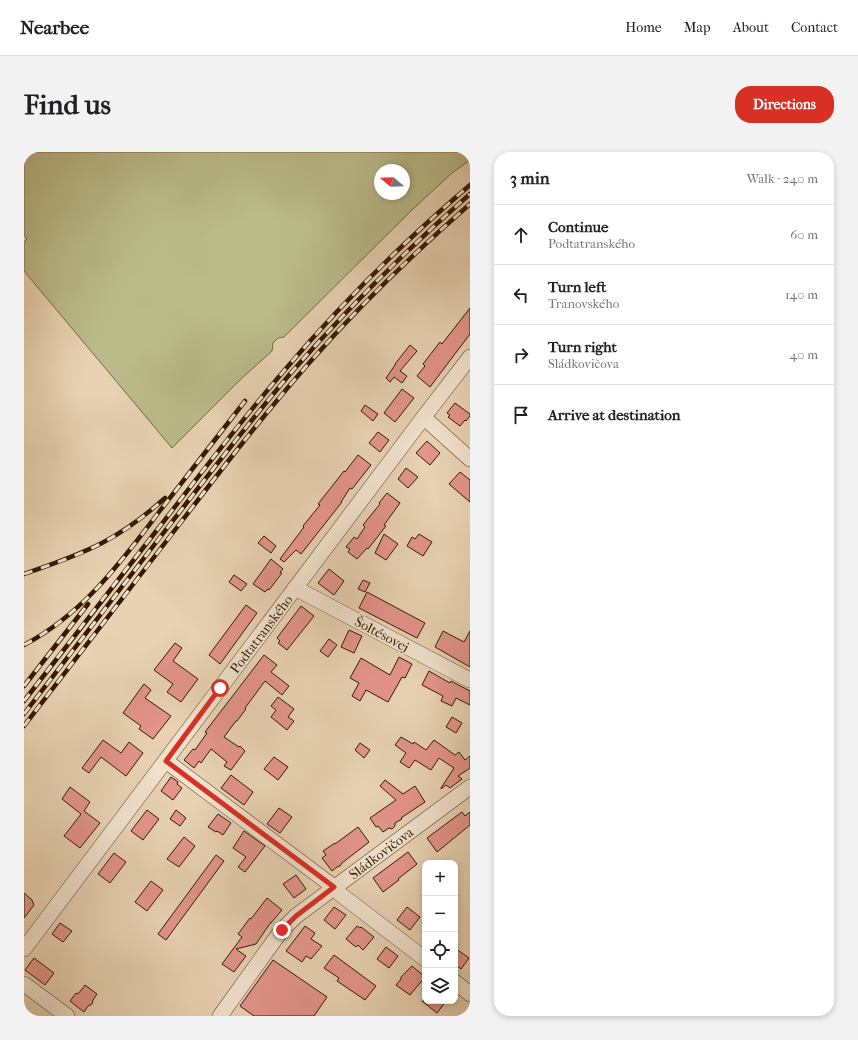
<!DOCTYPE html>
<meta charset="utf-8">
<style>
body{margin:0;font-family:"IM FELL French Canon",serif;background:#f2f2f2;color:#202124}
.controls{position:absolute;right:12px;bottom:12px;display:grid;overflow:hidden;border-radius:8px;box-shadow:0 2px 6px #0003}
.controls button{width:36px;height:36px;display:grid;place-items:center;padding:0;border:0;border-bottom:1px solid #e0e0e0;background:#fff;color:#202124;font:20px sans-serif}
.compass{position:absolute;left:350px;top:12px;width:36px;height:36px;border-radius:50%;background:#fff;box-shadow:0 2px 6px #0003;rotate:289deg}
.stop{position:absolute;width:12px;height:12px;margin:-9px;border:3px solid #d93025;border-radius:50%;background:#fff}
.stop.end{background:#d93025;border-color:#fff;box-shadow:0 1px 4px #0008}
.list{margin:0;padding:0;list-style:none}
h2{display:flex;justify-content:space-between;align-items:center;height:52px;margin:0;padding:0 16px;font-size:17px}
h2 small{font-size:13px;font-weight:400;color:#757577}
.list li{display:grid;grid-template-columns:26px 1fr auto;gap:12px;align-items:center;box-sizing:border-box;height:60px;padding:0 16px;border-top:1px solid #e0e0e0}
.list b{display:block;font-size:15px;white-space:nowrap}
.list p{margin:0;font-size:13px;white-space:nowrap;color:#757577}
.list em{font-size:13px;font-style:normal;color:#757577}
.icon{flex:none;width:22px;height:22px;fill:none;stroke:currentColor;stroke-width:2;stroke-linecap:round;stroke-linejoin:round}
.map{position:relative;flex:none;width:446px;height:864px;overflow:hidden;border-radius:16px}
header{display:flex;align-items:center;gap:24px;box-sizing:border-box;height:56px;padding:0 20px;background:#fff;border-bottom:1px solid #e0e0e0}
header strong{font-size:19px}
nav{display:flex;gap:22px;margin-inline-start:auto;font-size:14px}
.intro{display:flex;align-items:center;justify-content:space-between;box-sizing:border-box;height:96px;padding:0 24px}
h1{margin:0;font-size:28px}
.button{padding:10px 18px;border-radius:16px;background:#d93025;color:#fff;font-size:14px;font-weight:700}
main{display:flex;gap:24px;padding:0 24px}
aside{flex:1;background:#fff;border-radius:16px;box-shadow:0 2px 6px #0003}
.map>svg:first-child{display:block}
.green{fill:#babb89;stroke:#776a44;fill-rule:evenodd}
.building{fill:#e3948b;stroke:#341900}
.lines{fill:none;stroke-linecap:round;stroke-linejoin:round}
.minor-casing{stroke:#61472c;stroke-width:16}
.minor{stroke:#f0e2cd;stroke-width:15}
.rail-casing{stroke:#341900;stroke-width:4.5}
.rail{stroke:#f0e2cd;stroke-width:3;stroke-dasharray:9;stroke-linecap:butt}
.route{stroke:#d93025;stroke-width:5}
.labels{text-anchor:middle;stroke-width:3;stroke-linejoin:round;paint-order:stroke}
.street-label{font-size:14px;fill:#341900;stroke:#f0e2cd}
</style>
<header>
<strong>Nearbee</strong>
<nav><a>Home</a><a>Map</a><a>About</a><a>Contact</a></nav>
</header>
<div class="intro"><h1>Find us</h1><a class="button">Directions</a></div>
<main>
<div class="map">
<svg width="446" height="864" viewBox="0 0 446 864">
<rect width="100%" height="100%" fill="#e8d2b2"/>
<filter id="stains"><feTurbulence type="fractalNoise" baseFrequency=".005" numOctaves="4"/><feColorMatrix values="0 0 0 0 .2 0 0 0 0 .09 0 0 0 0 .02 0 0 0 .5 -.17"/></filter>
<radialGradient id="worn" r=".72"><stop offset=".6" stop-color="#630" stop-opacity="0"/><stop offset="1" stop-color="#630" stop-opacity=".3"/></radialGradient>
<path class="green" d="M0,0H446V8L427,22L389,57L260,185L254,186L249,191L248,199L218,226L148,296L0,119V90L3,87L0,83ZM356,18H380V42H356Z"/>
<g class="building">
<polygon points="446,156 446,182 406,235 393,224 401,214 399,212 416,190 418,192"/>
<polygon points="386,193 393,199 376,219 383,224 378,231 370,225 366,230 362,226 371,213 371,212"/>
<polygon points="378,237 390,246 371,270 360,261"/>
<polygon points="431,251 446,262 446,264 442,269 441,268 436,274 424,265 426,263 423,261"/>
<polygon points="341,253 354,262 349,269 337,259"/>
<polygon points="354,280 365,288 356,300 345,291"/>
<polygon points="403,289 416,301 406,313 392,301"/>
<polygon points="334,303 347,313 328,337 326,336 317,350 318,350 277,402 272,398 260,410 256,407 280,375 279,374 296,353 294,352 320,319 321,320"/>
<polygon points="382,316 394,325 384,336 374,327"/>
<polygon points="436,320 446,328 446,350 425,332"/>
<polygon points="363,341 376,351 360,373 362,374 355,383 344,397 343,396 333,407 324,400 326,397 322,395 330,385 333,387 341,375 339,373 356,352 355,351"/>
<polygon points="360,382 374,392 362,408 351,401"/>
<polygon points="395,382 408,390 399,404 383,394 388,385 391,387"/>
<polygon points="240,384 252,394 247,401 234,391"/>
<polygon points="247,407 259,417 256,420 258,421 245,438 244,437 241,440 229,432"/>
<polygon points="305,417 320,429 310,443 294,431"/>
<polygon points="210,423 223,432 217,439 205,430"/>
<polygon points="339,428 346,431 341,440 334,437"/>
<polygon points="343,440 401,471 393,486 335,456"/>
<polygon points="222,453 233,461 196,512 185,503"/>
<polygon points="277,454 290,464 263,498 254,491 256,489 253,486"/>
<polygon points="325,478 338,484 330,501 317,495"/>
<polygon points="419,479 440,490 446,479 446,515 411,495"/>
<polygon points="305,487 313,493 304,505 296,499"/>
<polygon points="151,491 158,496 149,509 174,527 157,550 143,540 149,532 130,518"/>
<polygon points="240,503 253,513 247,520 265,534 258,543 241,529 221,556 222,557 213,569 212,569 200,585 215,595 216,594 221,599 207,618 200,614 203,610 187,597 177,611 175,609 170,616 160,608 169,597 171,598 183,581 181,580"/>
<polygon points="375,505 388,512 381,526 378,525 364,550 342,538 336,549 328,544 335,531 326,526 337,506 366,523"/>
<polygon points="405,519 426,531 427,529 446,539 446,553 432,546 428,554 417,549 419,544 398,533"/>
<polygon points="120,532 127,538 121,546 147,564 129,587 115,577 117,574 99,561"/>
<polygon points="254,545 270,557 264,565 270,569 263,578 247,565 252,558 247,554"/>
<polygon points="428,565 438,571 432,581 422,575"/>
<polygon points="377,585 389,592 390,590 402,598 410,588 431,603 435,600 441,608 446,604 446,616 434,624 438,627 426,636 422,633 417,637 417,636 430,616 415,606 407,618 391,608 385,616 376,610 382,601 371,593"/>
<polygon points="79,588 97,601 105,590 119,601 102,624 77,605 65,621 58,616"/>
<polygon points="336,591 346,598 340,606 331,598"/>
<polygon points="250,605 264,615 254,628 240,617"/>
<polygon points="207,623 229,640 220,653 197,636"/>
<polygon points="147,625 154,630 153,632 158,636 149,648 137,639"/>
<polygon points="361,628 379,642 391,634 401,650 377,666 378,667 371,671 371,674 368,677 365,676 359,680 354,674 352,675 346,666 372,648 356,634"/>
<polygon points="46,635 66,650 60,659 76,671 56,696 40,684 57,662 38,647"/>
<polygon points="255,656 268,665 256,681 243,672"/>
<polygon points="123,658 135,667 119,688 107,679"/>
<polygon points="152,658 162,666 156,674 146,667"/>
<polygon points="438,660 441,664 446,660 446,673 413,700 403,686"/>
<polygon points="194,662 207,671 199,683 193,679 192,680 184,675"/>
<polygon points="334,675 345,690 318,711 316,714 313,715 308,719 298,706 302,703 299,699 311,691 311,692"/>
<polygon points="220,679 241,694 221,720 214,715 222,705 209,696"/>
<polygon points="160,685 171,694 155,715 143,707"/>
<polygon points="384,700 393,712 374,727 375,728 359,740 349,726"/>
<polygon points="90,701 102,710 86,731 74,722"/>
<polygon points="192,703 200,709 142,788 134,782"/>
<polygon points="272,723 282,737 270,746 259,732"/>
<polygon points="127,729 139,738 123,759 111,750"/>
<polygon points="0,741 8,748 10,753 0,766"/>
<polygon points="243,746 258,758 247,771 247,770 232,792 212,797 222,804 210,820 198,812 218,785 214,782 226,766 227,767"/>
<polygon points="310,755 322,763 311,777 300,768"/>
<polygon points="383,755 396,765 386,778 373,768"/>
<polygon points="36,771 48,779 39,790 28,782"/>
<polygon points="281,774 291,781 287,787 298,794 287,807 282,804 278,810 262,799"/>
<polygon points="333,774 336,776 337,775 350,785 339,798 334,793 332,795 322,787"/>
<polygon points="362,795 374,804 365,816 353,807"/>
<polygon points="431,796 445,806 437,817 431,812"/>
<polygon points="310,803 352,834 341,848 313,829 315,826 300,816"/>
<polygon points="10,806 30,821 21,833 1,818"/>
<polygon points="249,808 303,845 290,864 230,864 216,854"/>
<polygon points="388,814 401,825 386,843 372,833 377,827 377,825"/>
<polygon points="61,833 73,842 69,848 68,852 64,854 60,860 46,849 52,841 54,842"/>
<polygon points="398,849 422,849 413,861"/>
</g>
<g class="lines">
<g class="minor-casing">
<g id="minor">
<polyline points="399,266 406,271 446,307"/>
<polyline points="271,436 446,528"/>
<polyline points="142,609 310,735 316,742 401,807"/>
<polyline points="0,797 399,266 446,205"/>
<polyline points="431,830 446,842"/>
<polyline points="0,832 43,864"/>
<polyline points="196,864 252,786 258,778 272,764 446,635"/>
</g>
</g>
<use href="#minor" class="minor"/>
<g class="rail-casing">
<g id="rail">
<path d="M0,422C26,413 53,404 78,391C101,379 121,364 141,346"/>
<path d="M0,493C59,462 96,411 135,360C164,323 192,286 221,249"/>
<polyline points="0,534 64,452"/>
<path d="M0,549C44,492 88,435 133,378C174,325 215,271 259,220C316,153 379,90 446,33"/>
<path d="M0,562C46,502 92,443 137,384C179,330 221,275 266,222C322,158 382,98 446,42"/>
<path d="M0,574C51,507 103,441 154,374C197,318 240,262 286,210C336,153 390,101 446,52"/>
</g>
</g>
<use href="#rail" class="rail"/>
</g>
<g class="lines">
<polyline class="route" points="196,536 142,609 310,735 272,764 258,778"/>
</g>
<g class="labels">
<g class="street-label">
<text transform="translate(237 482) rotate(-53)" y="5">Podtatranského</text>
<text transform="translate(358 482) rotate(28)" y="5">Šoltésovej</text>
<text transform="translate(357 701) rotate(-37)" y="5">Sládkovičova</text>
</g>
</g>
<rect width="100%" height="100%" filter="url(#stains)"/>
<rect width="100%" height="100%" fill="url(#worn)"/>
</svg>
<div class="controls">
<button>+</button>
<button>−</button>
<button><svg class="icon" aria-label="locate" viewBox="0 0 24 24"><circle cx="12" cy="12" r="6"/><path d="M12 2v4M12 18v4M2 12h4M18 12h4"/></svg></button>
<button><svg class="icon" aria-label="layers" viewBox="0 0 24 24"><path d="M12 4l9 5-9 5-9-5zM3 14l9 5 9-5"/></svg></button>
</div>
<svg class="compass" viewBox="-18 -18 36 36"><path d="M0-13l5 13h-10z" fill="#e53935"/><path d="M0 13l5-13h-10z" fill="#757577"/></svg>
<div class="stop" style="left:196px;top:536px"></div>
<div class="stop end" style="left:258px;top:778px"></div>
</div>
<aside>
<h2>3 min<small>Walk · 240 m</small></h2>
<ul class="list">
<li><svg class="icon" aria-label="ahead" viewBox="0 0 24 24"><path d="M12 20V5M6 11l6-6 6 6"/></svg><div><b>Continue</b><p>Podtatranského</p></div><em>60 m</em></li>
<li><svg class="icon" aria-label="left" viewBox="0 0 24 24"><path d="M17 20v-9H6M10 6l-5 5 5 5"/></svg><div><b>Turn left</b><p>Tranovského</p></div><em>140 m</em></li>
<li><svg class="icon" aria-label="right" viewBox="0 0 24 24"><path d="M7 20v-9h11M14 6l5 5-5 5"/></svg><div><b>Turn right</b><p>Sládkovičova</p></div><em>40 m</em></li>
<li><svg class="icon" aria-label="arrive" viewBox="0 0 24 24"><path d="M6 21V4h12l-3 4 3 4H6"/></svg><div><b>Arrive at destination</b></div></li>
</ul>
</aside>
</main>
